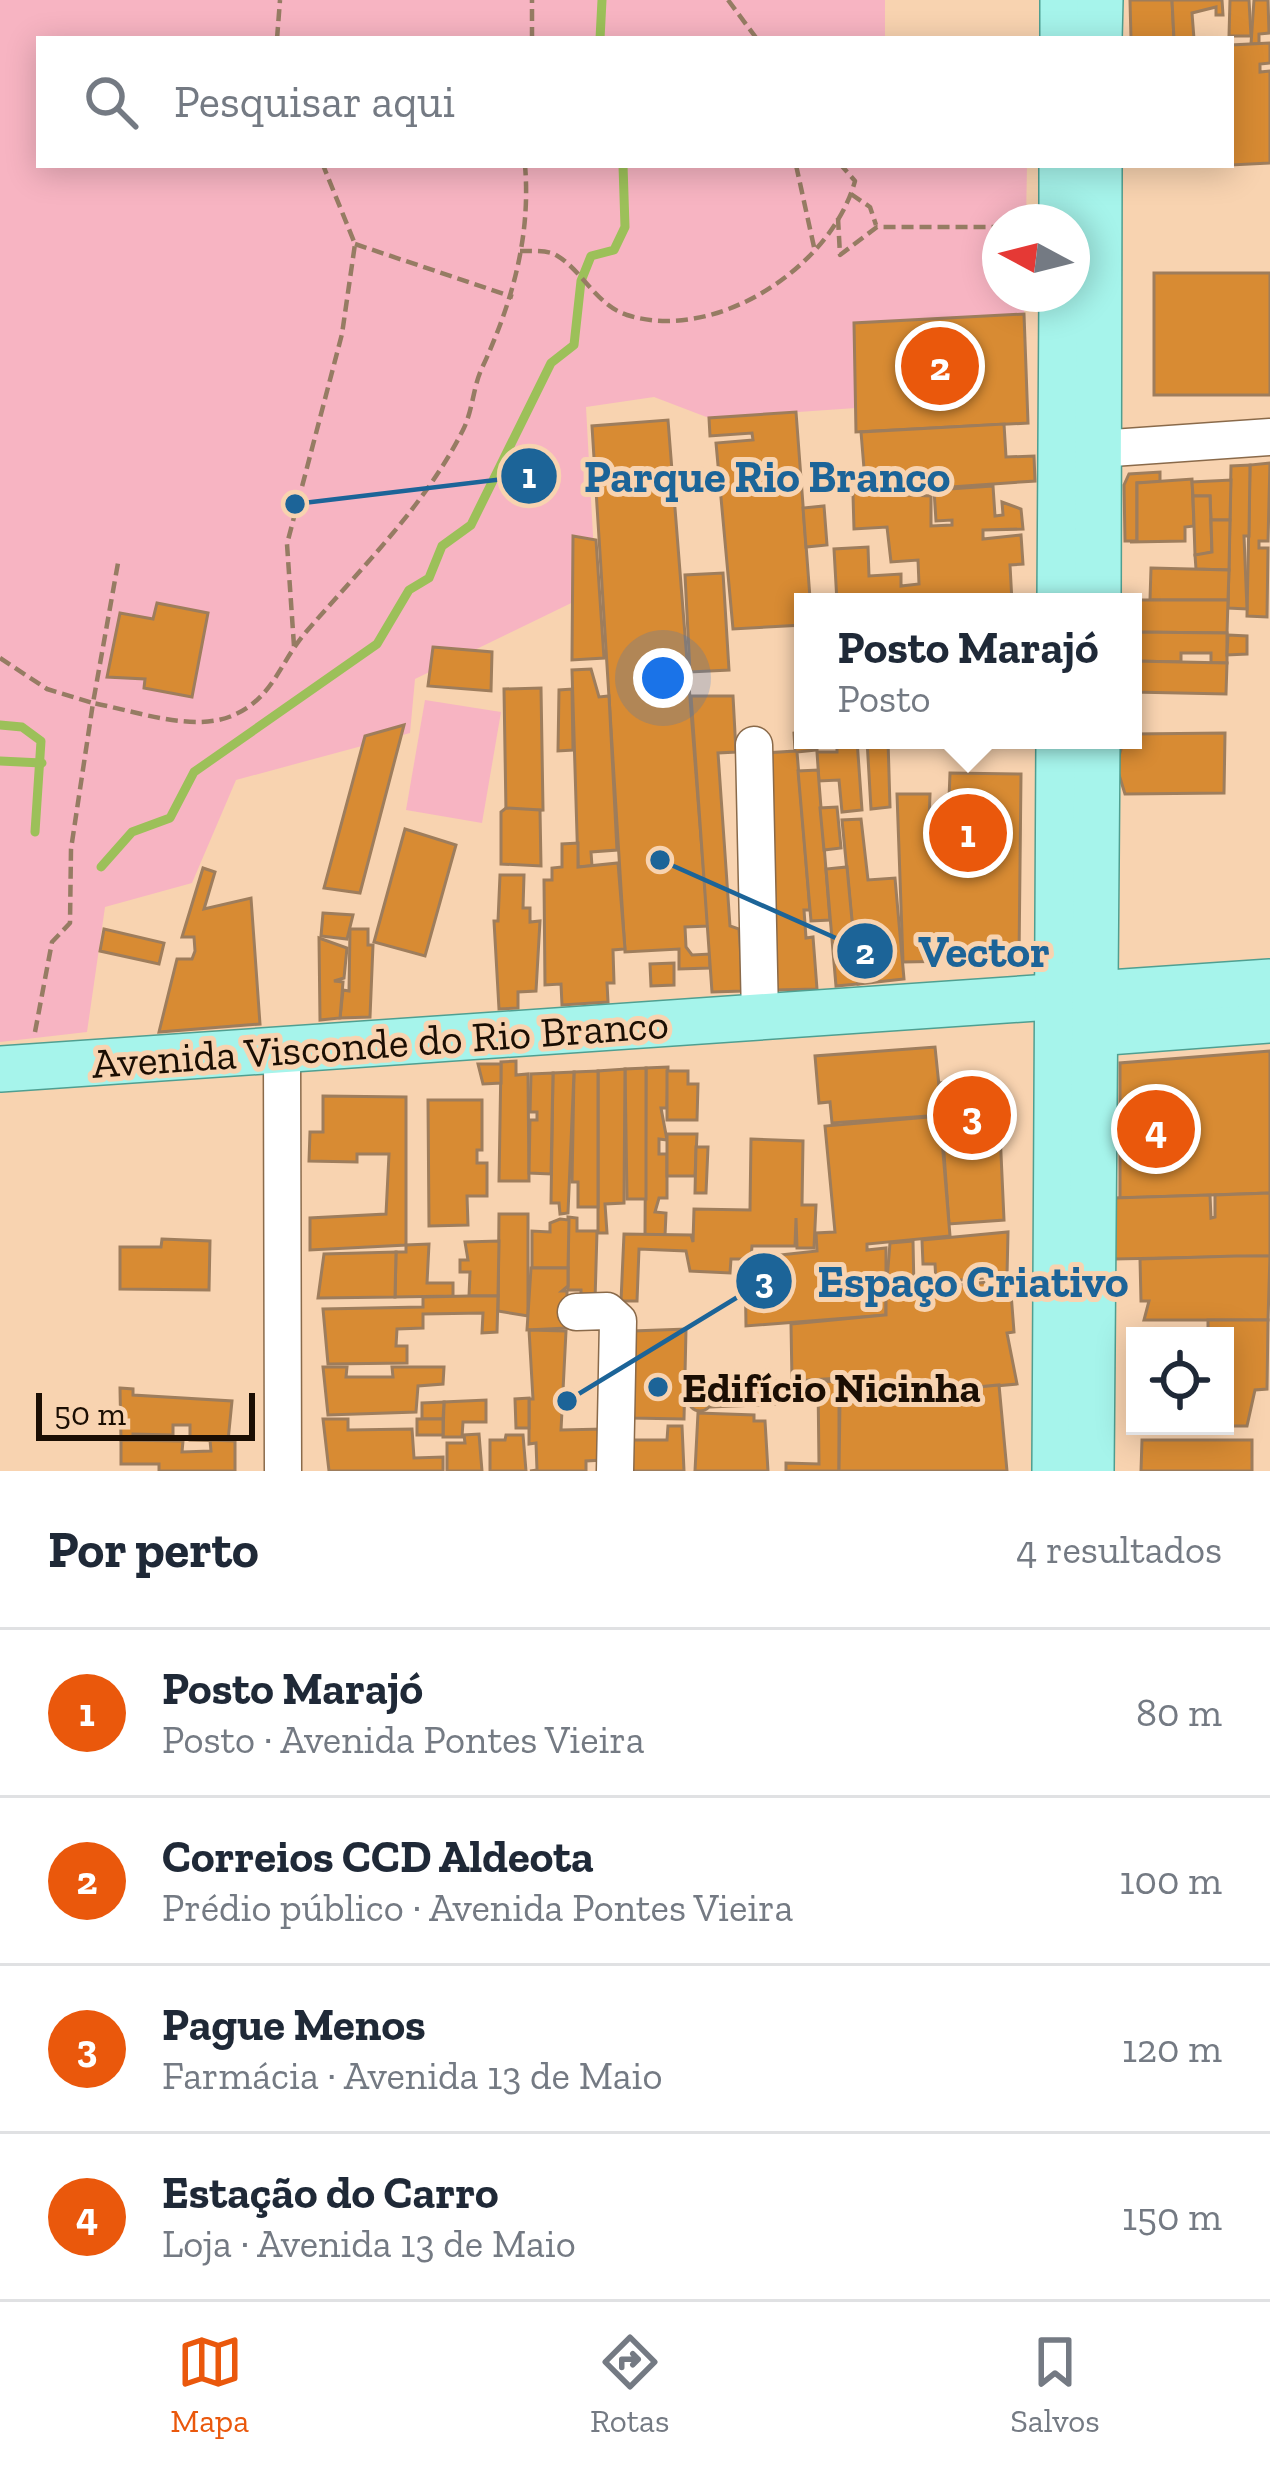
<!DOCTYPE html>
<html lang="pt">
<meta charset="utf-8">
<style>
body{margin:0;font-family:"Zilla Slab",serif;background:#f2f2f3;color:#1f2937}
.controls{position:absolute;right:36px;bottom:36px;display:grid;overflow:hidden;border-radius:0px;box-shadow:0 6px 30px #0003}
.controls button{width:108px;height:108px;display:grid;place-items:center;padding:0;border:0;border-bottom:3px solid #e0e1e3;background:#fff;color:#1f2937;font:60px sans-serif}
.compass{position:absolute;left:982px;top:204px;width:108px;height:108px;border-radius:50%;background:#fff;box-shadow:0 6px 30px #0003;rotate:277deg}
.scale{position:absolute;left:36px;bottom:30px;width:219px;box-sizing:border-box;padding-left:12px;border:6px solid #1b0e03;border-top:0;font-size:33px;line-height:42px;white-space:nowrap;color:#1b0e03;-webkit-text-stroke:9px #f8d3b0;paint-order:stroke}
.you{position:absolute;left:663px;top:678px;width:42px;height:42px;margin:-30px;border:9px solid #fff;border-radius:50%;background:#1a73e8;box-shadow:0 0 0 18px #1a73e833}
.badge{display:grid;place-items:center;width:78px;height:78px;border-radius:50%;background:#ea580c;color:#fff;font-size:39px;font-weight:700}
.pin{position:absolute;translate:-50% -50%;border:6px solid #fff;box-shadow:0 3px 12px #0006}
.popup{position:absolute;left:794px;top:593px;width:348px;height:156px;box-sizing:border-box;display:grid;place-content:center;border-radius:0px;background:#fff;filter:drop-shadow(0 3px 9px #0005);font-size:39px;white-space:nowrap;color:#747a83}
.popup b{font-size:45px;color:#1f2937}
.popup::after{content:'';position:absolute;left:50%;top:100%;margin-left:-24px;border:24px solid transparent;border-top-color:#fff}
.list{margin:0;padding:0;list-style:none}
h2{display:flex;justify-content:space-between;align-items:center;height:156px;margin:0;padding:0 48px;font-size:51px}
h2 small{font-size:39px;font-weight:400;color:#747a83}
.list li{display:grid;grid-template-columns:78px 1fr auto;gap:36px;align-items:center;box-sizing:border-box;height:168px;padding:0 48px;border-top:3px solid #e0e1e3}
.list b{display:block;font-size:45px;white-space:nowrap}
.list p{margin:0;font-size:39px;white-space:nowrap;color:#747a83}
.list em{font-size:39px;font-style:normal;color:#747a83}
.icon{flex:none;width:66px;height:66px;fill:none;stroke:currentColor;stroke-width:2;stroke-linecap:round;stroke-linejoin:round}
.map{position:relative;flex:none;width:1270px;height:1471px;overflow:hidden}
.search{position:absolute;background:#fff;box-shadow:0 6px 30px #0003;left:36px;right:36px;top:36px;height:132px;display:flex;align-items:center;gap:30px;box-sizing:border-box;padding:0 42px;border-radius:0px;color:#747a83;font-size:45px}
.sheet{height:828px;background:#fff}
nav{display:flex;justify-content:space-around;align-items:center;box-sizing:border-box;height:168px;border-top:3px solid #e0e1e3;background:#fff;font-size:33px;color:#747a83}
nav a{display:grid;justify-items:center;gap:6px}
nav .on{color:#ea580c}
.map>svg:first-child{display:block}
.green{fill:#f7b4c2}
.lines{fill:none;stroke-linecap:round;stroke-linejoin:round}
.stream{stroke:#9cc059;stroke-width:9}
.building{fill:#d88b33;stroke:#9e7d5c;stroke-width:3}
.minor-casing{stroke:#8a6a4a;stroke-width:39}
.major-casing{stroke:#4f9f91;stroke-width:48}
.path{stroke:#967c63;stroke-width:4.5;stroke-dasharray:12 6;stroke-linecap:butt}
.minor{stroke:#fff;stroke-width:36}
.major{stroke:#a6f4eb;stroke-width:45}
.poi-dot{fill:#1c6498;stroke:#f8d3b0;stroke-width:4.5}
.labels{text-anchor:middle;stroke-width:10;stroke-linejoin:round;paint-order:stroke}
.street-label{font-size:42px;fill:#1b0e03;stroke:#f8d3b0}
.poi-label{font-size:42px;font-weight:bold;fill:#1b0e03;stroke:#f8d3b0;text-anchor:start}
.leader{fill:none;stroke:#1c6498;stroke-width:4.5}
.callout-dot{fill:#1c6498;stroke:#f8d3b0;stroke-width:4.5}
.mark-label{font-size:36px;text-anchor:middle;font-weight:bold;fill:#fff}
.callout-label{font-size:45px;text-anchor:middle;font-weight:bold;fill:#1c6498;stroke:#f8d3b0;stroke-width:10;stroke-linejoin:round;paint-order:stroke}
</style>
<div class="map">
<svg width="1270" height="1471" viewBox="0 0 1270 1471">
<rect width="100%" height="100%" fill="#f8d3b0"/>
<g class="green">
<polygon points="0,0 885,0 885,39 39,39 39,165 1027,165 1026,222 1000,222 1000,294 1025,294 1024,314 855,323 856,408 709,418 654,397 586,407 596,591 415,679 410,733 236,780 192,883 105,907 87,1032 0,1042"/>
<polygon points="425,700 501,712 482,823 406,810"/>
</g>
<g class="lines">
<g class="stream">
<polyline points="600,39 602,0"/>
<polyline points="0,725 22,727 41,741 35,832"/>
<polyline points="0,761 42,763"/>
<polyline points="101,867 132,832 170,818 194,772 377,644 409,590 429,578 442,546 471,525 551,363 574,345 581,281 591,256 614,250 625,227 623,165"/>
</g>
</g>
<g class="building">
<polygon points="1130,0 1172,0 1174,39 1131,39"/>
<polygon points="1172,0 1222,0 1223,15 1216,15 1216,7 1192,13 1194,39 1174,39"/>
<polygon points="1230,0 1249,0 1251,36 1229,36"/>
<polygon points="1254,0 1268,0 1269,33 1259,34 1259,44 1251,44"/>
<polygon points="1270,43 1270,63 1260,64 1260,72 1270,71 1270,163 1231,165 1231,45"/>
<rect x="1154" y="273" width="116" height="122"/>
<polygon points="1024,314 1028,423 856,432 854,323"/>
<polygon points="796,412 810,598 803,602 803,625 733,629 716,443 753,440 752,433 710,436 709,418"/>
<polygon points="668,420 708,926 685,927 686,947 692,955 710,954 710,968 679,969 679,949 625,952 592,426"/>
<polygon points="1004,424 1006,457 1034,456 1035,481 866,493 861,432"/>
<polygon points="1270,463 1268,541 1259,541 1259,548 1268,548 1267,617 1247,616 1250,465"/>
<polygon points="1250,465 1249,536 1244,536 1247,609 1228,608 1231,466"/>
<polygon points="1160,472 1160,482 1137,483 1137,541 1125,541 1124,485 1129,474"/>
<polygon points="864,475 866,493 931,496 931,526 952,525 952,520 936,521 934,490 993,486 995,516 1003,515 1002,502 1021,509 1023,529 983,530 983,539 1021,535 1023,564 1010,565 1012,602 837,602 834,549 868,547 869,576 901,574 901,586 919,584 918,560 891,562 887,527 854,529 853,495 845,495 844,477"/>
<polygon points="1192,479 1194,526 1185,527 1185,541 1130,542 1137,541 1137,483"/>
<polygon points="1231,480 1230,520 1211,520 1210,496 1193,496 1192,482"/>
<polygon points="1193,496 1210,496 1212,552 1200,555 1195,555"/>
<polygon points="824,506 827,545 806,547 803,508"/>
<polygon points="1211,520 1230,520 1229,570 1196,569 1195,555 1212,552"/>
<polygon points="573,536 596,540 604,658 572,660"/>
<polygon points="1151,568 1229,570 1228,600 1150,600"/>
<polygon points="723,573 729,670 690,672 685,575"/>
<polygon points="1124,600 1228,600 1227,633 1133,632 1133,602"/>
<polygon points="157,603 208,613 192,697 144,688 145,679 107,677 120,613 153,619"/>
<polygon points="1133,632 1227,633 1227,663 1211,663 1211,653 1181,653 1181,662 1133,661"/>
<polygon points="1228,635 1247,636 1247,654 1227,655"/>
<polygon points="433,647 492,652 491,691 428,686"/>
<polygon points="1133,661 1227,663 1226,694 1133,692"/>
<polygon points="591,669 599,697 609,696 617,850 591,852 592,866 578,867 572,670"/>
<polygon points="541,688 543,810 506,812 504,689"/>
<polygon points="572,689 573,750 558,751 559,690"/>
<polygon points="691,696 733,696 736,752 718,753 730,926 739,929 743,991 712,992"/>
<polygon points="404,725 360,893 324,888 365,736"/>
<polygon points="803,732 803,740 817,740 817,750 797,752 810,910 804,910 806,938 813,937 817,989 774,990 765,753 795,751 794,733"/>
<polygon points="1225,733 1224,793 1125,794 1116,765 1124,740 1133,740 1133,734"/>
<polygon points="828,740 857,740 862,810 842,812 839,780 819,781 817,752 837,752 837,743"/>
<polygon points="867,740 888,740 890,807 871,809"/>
<polygon points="818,770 830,920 811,921 798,771"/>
<polygon points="950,773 1021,774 1019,960 903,962 897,794 930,794 929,823 948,824"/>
<polygon points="837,807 841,848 824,850 820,808"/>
<polygon points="506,808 540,810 541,866 501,864 501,812"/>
<polygon points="861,819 868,880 895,878 904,979 858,984 842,820"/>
<polygon points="405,829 456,845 425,956 374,942"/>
<polygon points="578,843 578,867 618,863 625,949 613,950 614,983 607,983 608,1002 562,1005 561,984 545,985 544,880 552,880 552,868 562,867 562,844"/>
<polygon points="847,867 858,984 836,986 826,869"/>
<polygon points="203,868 215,872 204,909 251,898 260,1024 159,1032 177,959 192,959 195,951 194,937 182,937"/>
<polygon points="500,875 524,875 523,908 530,908 530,922 540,921 536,991 518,992 518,1008 499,1009 494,921 498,921"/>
<polygon points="323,913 353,915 347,939 321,936"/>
<polygon points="104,929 164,943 159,964 100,951"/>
<polygon points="350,929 368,929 368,945 373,945 370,1017 340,1018 343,990 349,991"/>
<polygon points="319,938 347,948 344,978 334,981 343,982 340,1018 320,1020"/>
<polygon points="674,963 674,985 651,986 650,964"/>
<polygon points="935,1047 942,1115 832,1123 830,1102 819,1103 815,1056"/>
<polygon points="1270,1051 1270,1193 1120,1198 1120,1063"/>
<polygon points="516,1061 516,1075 528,1074 529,1181 499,1181 501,1062"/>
<polygon points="478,1064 501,1064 501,1083 483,1084"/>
<polygon points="668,1067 667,1108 661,1108 667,1140 659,1139 659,1154 667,1154 667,1198 659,1198 655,1212 666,1213 665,1236 645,1235 646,1068"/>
<polygon points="646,1068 646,1199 627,1199 625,1069"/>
<polygon points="625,1069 624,1203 605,1204 607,1233 598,1233 598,1071"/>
<polygon points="598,1071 598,1207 578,1207 578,1182 572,1182 574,1072"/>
<polygon points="667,1071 688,1071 688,1084 698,1084 697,1120 667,1120"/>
<polygon points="574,1072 568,1213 560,1214 559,1203 551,1203 553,1073"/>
<polygon points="553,1073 551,1174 529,1173 530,1120 537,1120 537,1112 530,1112 531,1074"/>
<polygon points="987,1077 998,1088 1004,1220 949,1224 939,1083"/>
<polygon points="323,1096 406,1097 406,1245 310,1250 310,1218 386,1214 389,1154 357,1154 357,1162 309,1161 310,1132 323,1132"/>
<polygon points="428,1100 482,1100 482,1150 477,1150 477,1163 487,1163 487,1196 467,1196 468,1225 429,1226"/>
<polygon points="940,1116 950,1236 867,1244 867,1250 886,1248 886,1315 746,1326 745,1259 817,1251 816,1233 835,1232 825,1126"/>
<polygon points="667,1134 697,1134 695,1176 667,1176"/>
<polygon points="751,1139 803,1141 802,1205 816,1205 814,1248 797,1248 796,1218 795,1246 752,1246 751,1259 731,1259 730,1273 690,1271 686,1251 639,1249 637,1301 621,1301 624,1234 691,1235 693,1242 694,1209 750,1210"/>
<polygon points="696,1147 708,1147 706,1193 695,1193"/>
<polygon points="1270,1193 1270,1256 1114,1259 1114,1198 1210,1195 1211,1218 1215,1217 1215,1195"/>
<polygon points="499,1214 528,1214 528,1316 498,1311"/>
<polygon points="568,1217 577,1218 577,1231 597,1231 595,1301 581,1301 581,1290 568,1290"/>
<polygon points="560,1219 569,1220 568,1268 532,1268 532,1231 550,1232 550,1223"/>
<polygon points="1008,1232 1007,1276 936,1282 935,1264 923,1264 922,1240"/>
<polygon points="162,1239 210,1241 209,1290 120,1289 120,1247 161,1247"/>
<polygon points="499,1241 498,1296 469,1296 470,1272 460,1272 460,1260 468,1260 465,1242"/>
<polygon points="913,1241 914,1290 886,1292 890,1243"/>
<polygon points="429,1244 427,1283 453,1283 453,1296 395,1297 396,1252 406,1252 406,1245"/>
<polygon points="396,1252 395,1297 318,1298 324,1254"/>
<polygon points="1236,1256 1270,1256 1268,1320 1144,1320 1149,1301 1141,1301 1140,1259"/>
<polygon points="531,1268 568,1268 568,1286 562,1291 567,1291 567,1328 527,1330"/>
<polygon points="1010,1280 1014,1332 1007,1333 1017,1384 840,1400 840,1378 792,1381 791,1324 886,1315 886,1292"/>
<polygon points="469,1296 498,1296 497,1332 482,1333 483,1313 423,1314 423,1328 397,1329 396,1346 407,1346 407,1363 328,1364 323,1309 423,1307 423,1297"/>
<polygon points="1208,1320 1268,1320 1267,1389 1255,1390 1247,1426 1225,1426 1225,1336 1208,1336"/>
<polygon points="686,1329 684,1419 631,1418 633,1331"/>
<polygon points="529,1330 566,1331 561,1430 603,1429 603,1460 586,1461 586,1471 530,1471 537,1470 536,1443 529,1444 529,1399 533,1399"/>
<polygon points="323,1367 347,1367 346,1377 393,1377 392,1367 444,1367 443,1384 418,1386 416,1412 328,1415"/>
<polygon points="779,1381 780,1404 711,1407 710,1384"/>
<polygon points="839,1381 839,1471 786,1471 786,1463 819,1464 818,1382"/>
<polygon points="999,1385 1007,1471 839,1471 840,1400"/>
<circle cx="700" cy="1399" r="12"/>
<polygon points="120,1388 133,1389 133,1395 232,1401 228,1441 190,1440 190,1425 173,1425 173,1435 133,1434 133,1440 121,1440"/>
<polygon points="529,1398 529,1428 516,1428 515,1399"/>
<polygon points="486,1400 486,1422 463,1422 462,1437 443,1437 444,1402"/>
<polygon points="444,1402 443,1419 422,1419 422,1403"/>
<polygon points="698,1413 754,1415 754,1421 765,1421 768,1471 695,1471"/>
<polygon points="323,1419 348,1419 348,1430 412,1429 414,1458 443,1457 443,1471 329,1471"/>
<rect x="417" y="1419" width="26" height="16"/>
<polygon points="668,1426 682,1426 684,1471 628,1471 629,1440 667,1440"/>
<polygon points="479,1434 482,1471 447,1471 447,1443 465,1443 464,1435"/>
<polygon points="506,1435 523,1435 526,1471 490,1471 490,1440 505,1440"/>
<polygon points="121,1440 183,1441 182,1452 211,1451 210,1440 235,1441 235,1471 159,1471 159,1464 121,1464"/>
<polygon points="1142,1440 1252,1440 1252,1471 1141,1471"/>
</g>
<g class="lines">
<g class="minor-casing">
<g id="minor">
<polyline points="1098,449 1270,437"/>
<polyline points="754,745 760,1016"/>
<polyline points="282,1050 283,1471"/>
<polyline points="576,1312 607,1311 618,1321 615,1471"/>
</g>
</g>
<g class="major-casing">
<g id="major">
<polyline points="1063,39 1063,0"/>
<polyline points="1099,39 1100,0"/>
<polyline points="1062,222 1062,165"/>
<polyline points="1060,602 1062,294"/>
<polyline points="1098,602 1099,165"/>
<polyline points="1067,1035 1270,1020"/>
<polyline points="0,1069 1270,982"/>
<polyline points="1055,1471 1059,740"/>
<polyline points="1091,1471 1097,740"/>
</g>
</g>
<g class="path">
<polyline points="728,0 757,39"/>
<polyline points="277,39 280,0"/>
<polyline points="532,39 532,0"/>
<polyline points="796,165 814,247"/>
<polyline points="851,194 870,207 876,225"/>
<polyline points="838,218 840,255 877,227 1000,227"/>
<polyline points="355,244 513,297"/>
<path d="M520,251C530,251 548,250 556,255C582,270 596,305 627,315C715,343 831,268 855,181L841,165"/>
<polyline points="294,646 287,544 342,334 355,244 323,165"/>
<polyline points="0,658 47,689 93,703 118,563"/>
<path d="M35,1032L52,942L70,923L71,849L93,703C136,711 196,734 236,714C274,696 280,662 306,632C361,568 425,506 463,430C473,410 473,387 482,368C512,303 531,237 525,165"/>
</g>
<use href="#minor" class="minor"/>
<use href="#major" class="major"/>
</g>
<circle class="poi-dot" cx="658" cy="1387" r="12"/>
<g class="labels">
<g class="street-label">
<text transform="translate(380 1043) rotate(-4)" y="15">Avenida Visconde do Rio Branco</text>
</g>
<g class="poi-label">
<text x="682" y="1402">Edifício Nicinha</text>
</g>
</g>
<path class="leader" d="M295 504L529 476M660 860L865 951M567 1401L764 1281"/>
<g class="callout-dot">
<circle cx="295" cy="504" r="12"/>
<circle cx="660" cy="860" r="12"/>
<circle cx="567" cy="1401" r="12"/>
<circle cx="529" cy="476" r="30"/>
<circle cx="865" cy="951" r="30"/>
<circle cx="764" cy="1281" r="30"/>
</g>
<g class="mark-label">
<text x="529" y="488">1</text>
<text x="865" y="964">2</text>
<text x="764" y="1293">3</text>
</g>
<g class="callout-label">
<text x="767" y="492">Parque Rio Branco</text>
<text x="984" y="967">Vector</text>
<text x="973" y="1297">Espaço Criativo</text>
</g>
</svg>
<div class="controls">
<button><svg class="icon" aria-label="locate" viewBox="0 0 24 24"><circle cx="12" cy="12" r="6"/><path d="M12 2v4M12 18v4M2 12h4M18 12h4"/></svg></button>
</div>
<svg class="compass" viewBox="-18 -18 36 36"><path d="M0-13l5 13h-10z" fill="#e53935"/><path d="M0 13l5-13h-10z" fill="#747a83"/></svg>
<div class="scale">50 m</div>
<div class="you"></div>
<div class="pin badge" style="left:968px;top:833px">1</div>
<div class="popup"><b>Posto Marajó</b>Posto</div>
<div class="pin badge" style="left:940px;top:366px">2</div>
<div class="pin badge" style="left:972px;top:1115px">3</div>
<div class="pin badge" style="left:1156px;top:1129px">4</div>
<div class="search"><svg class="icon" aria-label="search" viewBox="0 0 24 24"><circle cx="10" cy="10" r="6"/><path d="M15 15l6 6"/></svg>Pesquisar aqui</div>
</div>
<section class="sheet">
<h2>Por perto<small>4 resultados</small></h2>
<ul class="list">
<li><span class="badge">1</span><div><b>Posto Marajó</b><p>Posto · Avenida Pontes Vieira</p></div><em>80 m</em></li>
<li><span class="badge">2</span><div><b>Correios CCD Aldeota</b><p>Prédio público · Avenida Pontes Vieira</p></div><em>100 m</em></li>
<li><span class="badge">3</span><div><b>Pague Menos</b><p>Farmácia · Avenida 13 de Maio</p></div><em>120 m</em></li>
<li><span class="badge">4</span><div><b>Estação do Carro</b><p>Loja · Avenida 13 de Maio</p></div><em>150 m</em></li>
</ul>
</section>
<nav>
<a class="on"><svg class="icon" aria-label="map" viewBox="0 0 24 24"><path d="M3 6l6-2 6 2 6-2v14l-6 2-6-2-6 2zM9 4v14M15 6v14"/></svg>Mapa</a>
<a><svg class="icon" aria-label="directions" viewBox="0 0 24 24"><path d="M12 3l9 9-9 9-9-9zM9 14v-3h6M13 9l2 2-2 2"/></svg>Rotas</a>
<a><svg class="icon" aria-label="saved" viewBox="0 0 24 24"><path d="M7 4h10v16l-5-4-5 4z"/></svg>Salvos</a>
</nav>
